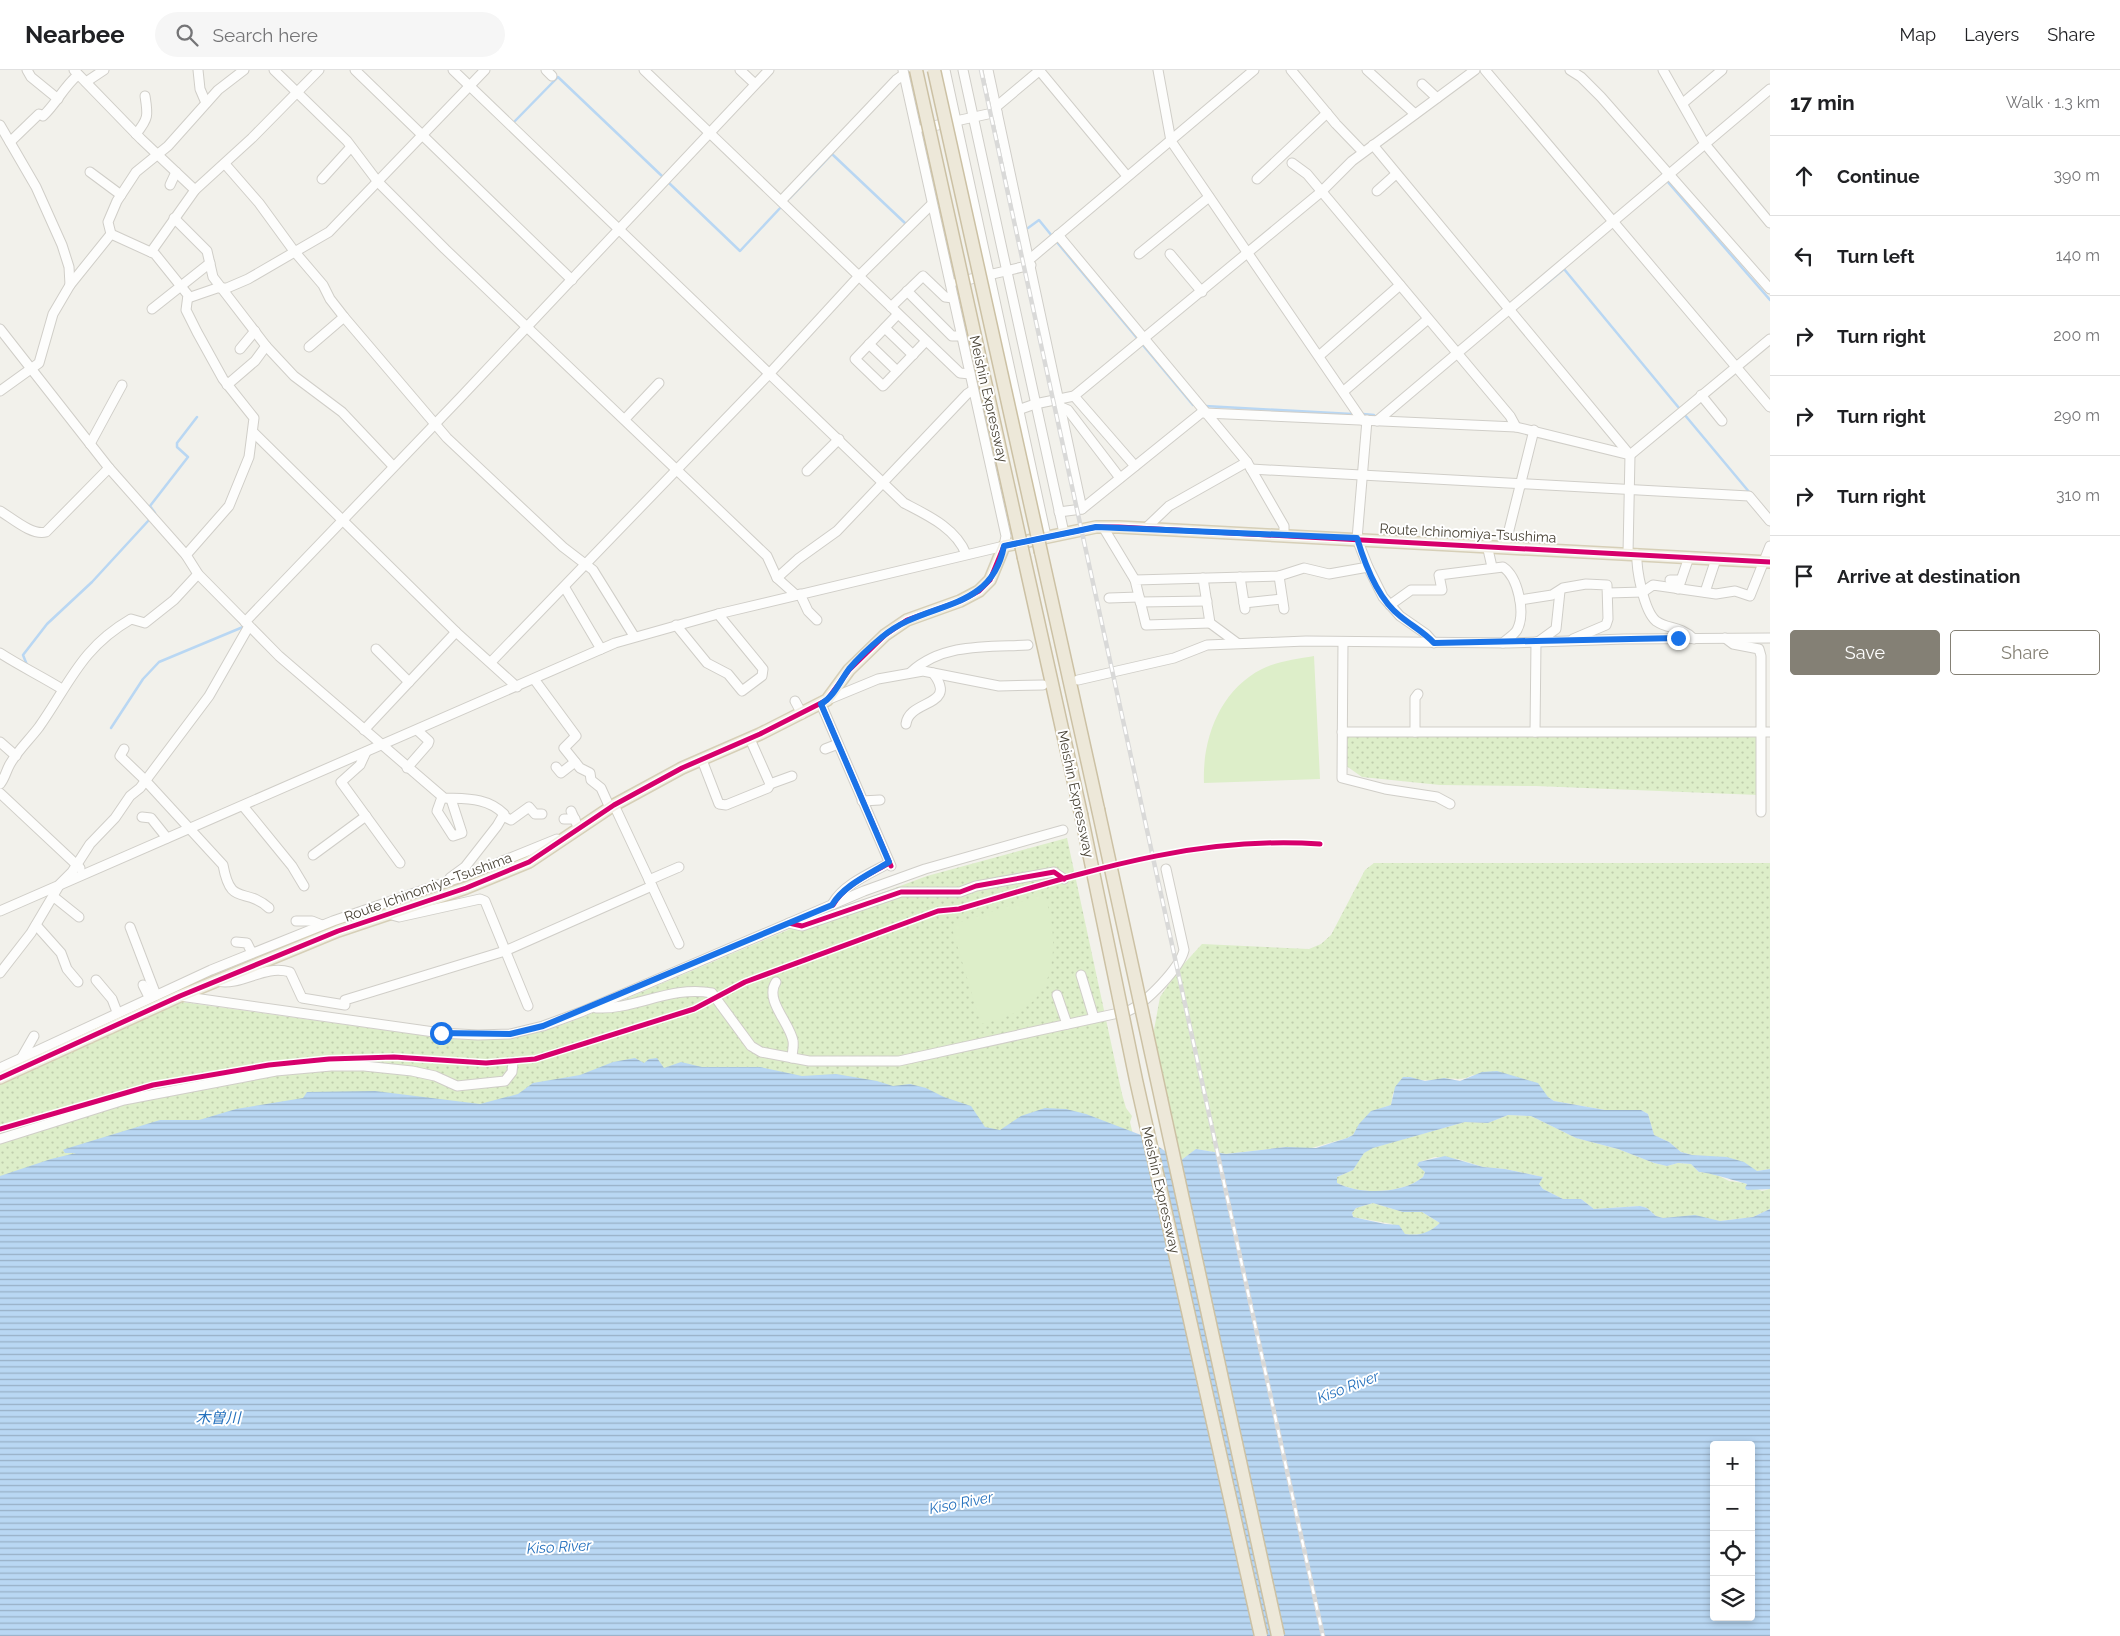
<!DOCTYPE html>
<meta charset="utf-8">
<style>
body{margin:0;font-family:Raleway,"Noto Sans JP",sans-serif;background:#f6f6f6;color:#202124}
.controls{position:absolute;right:15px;bottom:15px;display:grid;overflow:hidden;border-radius:5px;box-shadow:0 2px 8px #0003}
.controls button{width:45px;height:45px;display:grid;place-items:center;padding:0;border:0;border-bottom:1px solid #e0e0e0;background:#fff;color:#202124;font:25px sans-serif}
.stop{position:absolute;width:15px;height:15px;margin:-11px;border:4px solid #1a73e8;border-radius:50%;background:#fff}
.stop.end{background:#1a73e8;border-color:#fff;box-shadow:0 1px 5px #0008}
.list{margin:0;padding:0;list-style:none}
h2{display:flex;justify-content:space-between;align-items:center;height:65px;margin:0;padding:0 20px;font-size:21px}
h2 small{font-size:16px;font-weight:400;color:#757577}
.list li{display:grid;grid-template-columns:32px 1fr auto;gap:15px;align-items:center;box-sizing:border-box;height:80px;padding:0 20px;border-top:1px solid #e0e0e0}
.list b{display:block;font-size:19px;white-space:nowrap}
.list em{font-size:16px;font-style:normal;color:#757577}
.actions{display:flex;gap:10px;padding:15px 20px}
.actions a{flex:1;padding:11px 0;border:1px solid #848075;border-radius:5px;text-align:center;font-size:18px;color:#848075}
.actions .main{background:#848075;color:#fff}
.icon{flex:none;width:28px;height:28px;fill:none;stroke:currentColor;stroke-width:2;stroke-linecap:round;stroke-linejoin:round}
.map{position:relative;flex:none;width:1770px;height:1566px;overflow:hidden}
header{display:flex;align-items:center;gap:30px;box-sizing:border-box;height:70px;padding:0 25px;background:#fff;border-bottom:1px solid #e0e0e0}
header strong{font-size:24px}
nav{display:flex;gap:28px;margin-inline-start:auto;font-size:18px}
.search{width:350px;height:45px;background:#f6f6f6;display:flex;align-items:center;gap:12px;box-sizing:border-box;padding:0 18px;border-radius:28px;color:#757577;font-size:19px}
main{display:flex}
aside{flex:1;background:#fff}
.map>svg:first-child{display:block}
.grass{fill:url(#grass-dots)}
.garden{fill:#ddeec9}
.water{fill:url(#water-rules);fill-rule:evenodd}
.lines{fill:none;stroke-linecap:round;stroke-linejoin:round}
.stream{stroke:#b9d7f3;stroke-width:2.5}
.minor-casing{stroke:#d0cec8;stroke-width:11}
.major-casing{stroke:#d6cfb7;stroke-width:14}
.highway-casing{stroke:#ccc1a4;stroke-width:15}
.minor{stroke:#fdfdfc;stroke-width:9}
.major{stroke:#f1eee4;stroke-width:11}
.highway{stroke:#ede8d9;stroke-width:12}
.rail-casing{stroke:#d9d9d8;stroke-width:4.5}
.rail{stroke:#fff;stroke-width:2.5;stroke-dasharray:8;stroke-linecap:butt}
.highway-bridge-casing{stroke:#ccc1a4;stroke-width:15;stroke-linecap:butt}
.highway-bridge{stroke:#ede8d9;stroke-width:12}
.cycleway-casing{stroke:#fff;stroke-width:8}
.cycleway{stroke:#d6006c;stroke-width:5}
.route{stroke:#1a73e8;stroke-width:6}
.labels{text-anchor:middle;stroke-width:4;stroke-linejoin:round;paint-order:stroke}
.street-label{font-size:14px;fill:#494336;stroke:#fff}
.water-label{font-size:15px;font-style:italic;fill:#2672be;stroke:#fff}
</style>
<header>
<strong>Nearbee</strong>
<div class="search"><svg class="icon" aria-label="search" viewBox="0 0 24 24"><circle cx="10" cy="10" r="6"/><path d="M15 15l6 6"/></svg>Search here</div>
<nav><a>Map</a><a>Layers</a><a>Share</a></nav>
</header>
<main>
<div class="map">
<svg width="1770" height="1566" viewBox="0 0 1770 1566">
<defs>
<pattern id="grass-dots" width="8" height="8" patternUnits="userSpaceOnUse" patternTransform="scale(1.25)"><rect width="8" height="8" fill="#ddeec9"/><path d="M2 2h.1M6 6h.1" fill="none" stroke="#bfcdad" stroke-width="1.8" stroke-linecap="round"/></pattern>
<pattern id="water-rules" width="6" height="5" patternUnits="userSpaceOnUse" patternTransform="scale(1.25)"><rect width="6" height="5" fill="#b9d7f3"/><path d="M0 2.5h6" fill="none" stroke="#98b0c6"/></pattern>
</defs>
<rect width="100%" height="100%" fill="#f2f1eb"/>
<g class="grass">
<polygon points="1344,664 1759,664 1758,725 1536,716 1440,715 1362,707 1345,695"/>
<path d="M1067,768L1122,1024L1126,1038L1132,1046L1130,1052L1134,1069L1015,1065L711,998L670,997L498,1032L0,1118V1015L182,932L441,968C501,973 527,969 583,947L833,841L927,806Z"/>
<path d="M1374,793H1770V1099L1757,1101L1705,1086L1692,1085L1681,1082L1669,1072L1654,1065L1648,1044L1641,1040H1605L1554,1031L1548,1027L1473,1005C1458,1012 1456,1007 1442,1009C1429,1010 1422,1012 1410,1007L1393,1023L1391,1035C1375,1039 1361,1051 1353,1065L1347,1068L1308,1079L1286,1077L1226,1084L1196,1079L1180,1091L1152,971L1160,927L1180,898L1202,874L1309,879L1321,874L1331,865L1365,800Z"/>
<path d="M1508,1045L1531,1046L1576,1068L1618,1079L1654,1093L1667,1096L1678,1093L1691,1094L1699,1102L1715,1104L1729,1111L1744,1113L1762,1121L1770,1119V1139L1753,1147L1720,1151L1686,1147L1663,1148L1656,1146L1647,1138L1640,1136L1594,1139L1581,1129H1563L1543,1119L1539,1114L1543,1107L1505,1099L1483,1097L1458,1089L1435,1087L1419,1092L1425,1102L1423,1107C1403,1124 1360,1125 1337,1113V1107L1353,1100L1359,1088L1368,1079L1465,1052L1488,1053Z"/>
<polygon points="1373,1133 1403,1142 1422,1142 1440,1153 1427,1164 1411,1165 1405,1164 1392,1154 1353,1147 1352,1143 1356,1138"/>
</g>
<g class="garden">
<path d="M1314,586L1320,709L1204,713C1202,669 1220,620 1262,599C1278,591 1297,589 1314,586Z"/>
<path d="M1044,824C1056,856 1060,908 1031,933C1017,944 998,950 981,954L951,855Z"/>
</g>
<path class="water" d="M635,988L644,993L649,989L657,988L664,998L681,992L702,997H760L802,1006L836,1004L877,1011L893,1016L910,1014L926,1018L944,1027L971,1036L985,1057L1000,1060L1021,1046L1045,1038L1066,1039L1086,1044L1141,1065L1180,1091L1196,1079L1226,1084L1286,1077L1316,1078L1347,1068L1353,1065L1359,1054L1371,1041L1391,1035L1395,1017L1403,1007H1410L1425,1011L1444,1008L1460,1011L1482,1002L1497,1001L1538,1013L1548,1027L1554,1031L1605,1040H1641L1648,1044L1654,1065L1669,1072L1681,1082L1692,1085L1727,1087L1744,1092L1757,1101L1770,1099V1119L1747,1120L1745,1118L1747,1114C1741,1112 1703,1101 1699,1102L1691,1094L1678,1093L1667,1096L1654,1093L1618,1079L1576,1068L1531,1046L1508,1045L1488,1053L1465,1052L1373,1078L1364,1083L1353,1100L1337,1107V1113C1360,1125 1403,1124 1423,1107L1425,1102L1417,1095L1419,1092L1445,1086L1483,1097L1505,1099L1543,1107L1539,1114L1543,1119L1563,1129H1581L1594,1139L1640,1136L1647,1138L1656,1146L1663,1148L1695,1145L1720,1151L1753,1147L1770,1139V1566H0V1106L51,1089L76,1083H65L63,1080L65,1079L160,1050H199L236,1039L303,1028L307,1022L375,1021L480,1034L518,1024L533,1013L580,1005L613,992ZM1373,1133L1403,1142H1422L1440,1153C1429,1163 1420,1166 1405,1164L1399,1155L1385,1154L1353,1147L1352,1143L1356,1138ZM1714,1375H1751V1547H1714Z"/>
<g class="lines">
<g class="stream">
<polyline points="514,52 558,7 663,107"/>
<polyline points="1667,111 1770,230"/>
<polyline points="669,113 740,181 782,136"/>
<polyline points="790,128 832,84 906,154"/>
<polyline points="1028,158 1039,150 1052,166"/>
<polyline points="1056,171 1137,268"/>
<polyline points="1541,218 1564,199 1679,338"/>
<polyline points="1142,274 1193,335"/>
<polyline points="1205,336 1352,344"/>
<polyline points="1363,344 1374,345"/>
<polyline points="1684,344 1750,423"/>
<polyline points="155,443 150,436 188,387 177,377 177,373 197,347"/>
<polyline points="27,595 23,585 47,554 92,512 149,450"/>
<polyline points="111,658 143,609 159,592 243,557"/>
</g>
<g class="minor-casing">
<g id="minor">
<polyline points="27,0 31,7 58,29"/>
<polyline points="74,0 141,69 195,120"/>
<polyline points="198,0 200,19 206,33"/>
<polyline points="274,0 347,71 378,112 445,179 767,486 777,508 796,525"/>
<polyline points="355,0 572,210"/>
<path d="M453,0L904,433C927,445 956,458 966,484"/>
<polyline points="546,0 552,6"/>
<polyline points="644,0 960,303 970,304"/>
<polyline points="740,0 755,14"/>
<polyline points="945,0 1046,466"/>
<polyline points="963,0 1064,463"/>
<polyline points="988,0 1082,439 1201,343 1205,343 1516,357 1630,385 1770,269"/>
<polyline points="1039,0 1127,106"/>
<polyline points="1158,0 1171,71 1362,350"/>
<polyline points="1291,0 1336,54 1363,82"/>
<polyline points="1367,0 1415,44"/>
<polyline points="1485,0 1770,337"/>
<polyline points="1570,0 1581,7 1601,27 1770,219"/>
<polyline points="1663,0 1705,74 1770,153"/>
<polyline points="86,12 104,0"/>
<polyline points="1422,14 1437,28"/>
<polyline points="1683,33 1722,0"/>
<polyline points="996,37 1040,0"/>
<polyline points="0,55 36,117 62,175 69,197 70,215"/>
<polyline points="924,58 997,42"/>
<path d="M136,64C149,48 148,45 145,26"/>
<path d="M10,72L39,44L43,46C57,33 64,16 78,5"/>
<polyline points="1373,75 1630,385 1628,484"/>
<polyline points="1292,93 1307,104 1510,346 1516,357"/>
<polyline points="225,94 259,133 294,181 323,215 330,229 344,247 447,368 563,477 593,500 634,566"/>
<polyline points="90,102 121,125"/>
<polyline points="322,109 351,77"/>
<polyline points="1257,109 1327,43"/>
<polyline points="170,115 176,102"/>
<polyline points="1377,121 1396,104"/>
<polyline points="781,131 896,10 903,5"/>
<polyline points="174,148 207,181 213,207 266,276 294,306 342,342 393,396"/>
<polyline points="111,164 155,184 188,225 186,240 197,262 223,309 254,348 249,387 229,436 186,485"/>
<polyline points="1058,165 1247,392 1284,456 1284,465"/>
<polyline points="151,182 195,120 252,68 319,0"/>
<polyline points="1139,184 1209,127"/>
<polyline points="1170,184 1202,222"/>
<polyline points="1030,189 1254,0"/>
<polyline points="958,212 1031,195"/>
<polyline points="907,221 952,266 961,266"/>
<polyline points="188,228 217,218 227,218 248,209 329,162 485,0"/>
<polyline points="891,237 923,206 945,227 953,228"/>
<polyline points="152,239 210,193"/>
<polyline points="898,244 855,289 883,316 926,271"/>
<polyline points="885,258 913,285"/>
<path d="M0,259L109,398L186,485L198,504L279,586L444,728C466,729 487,727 504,744L497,756L465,797L450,808L449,811"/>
<polyline points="869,274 897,301"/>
<polyline points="309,277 344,247"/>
<polyline points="240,279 255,261"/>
<polyline points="1319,286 1400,215"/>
<polyline points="227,315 255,291 266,276"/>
<polyline points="0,321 39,293 53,244 70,215 111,164 108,152 117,131 136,102 168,76 218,20 244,0"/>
<polyline points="1344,321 1428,249"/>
<polyline points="1701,325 1722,351"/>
<polyline points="1074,326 1135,396"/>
<polyline points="1061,337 1068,340 1120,408"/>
<polyline points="1018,340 1035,334 1074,326 1321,122 1352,91 1475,0"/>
<polyline points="625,349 659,313"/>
<polyline points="1367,350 1357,469 1368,497 1383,527 1400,546 1426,564 1434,573"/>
<polyline points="1377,351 1770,19"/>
<polyline points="253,362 456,562 517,617"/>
<polyline points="90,374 122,315"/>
<polyline points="1251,399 1749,426 1770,451"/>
<polyline points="807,401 839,369"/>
<path d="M0,441C12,448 32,466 46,462L109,398"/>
<polyline points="1059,442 1082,439"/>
<polyline points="1103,457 1135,510"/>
<polyline points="1146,458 1169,436 1247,392"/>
<polyline points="1487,475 1492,497"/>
<polyline points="1505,476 1534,360"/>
<path d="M1637,484C1636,499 1644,541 1656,551C1669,560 1679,555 1694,569"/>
<polyline points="1279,506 1284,539"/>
<polyline points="1240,507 1245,539"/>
<polyline points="777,508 798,489 837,461 967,324 973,320"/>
<polyline points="1203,508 1210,553 1237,573"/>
<polyline points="1670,510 1681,510"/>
<polyline points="565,518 601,579"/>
<polyline points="1678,519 1689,487"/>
<polyline points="1705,522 1716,489"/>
<polyline points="1608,523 1643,522 1653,515 1716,524 1735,521 1750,526 1770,476"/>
<polyline points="800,524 808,541 817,550"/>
<polyline points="1109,528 1139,527"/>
<polyline points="1520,530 1552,525 1563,518 1586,514 1607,515 1608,549 1606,555 1573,569"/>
<polyline points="1140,532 1207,531"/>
<polyline points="1244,533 1282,529"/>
<path d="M1390,535L1411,520H1442L1439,505L1503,497C1518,507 1526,543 1517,560C1514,565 1507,569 1503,573"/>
<polyline points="245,552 460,328 769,0"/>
<polyline points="1210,553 1146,555 1135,510 1279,506 1304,498 1329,504 1368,497"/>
<polyline points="676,555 707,593 728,604 742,621 762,606 763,599 718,544"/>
<polyline points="1725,568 1733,574 1759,579 1761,586 1761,742"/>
<polyline points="1343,572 1342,708 1385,719 1437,727 1450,734"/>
<polyline points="1538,572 1556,559 1560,521"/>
<polyline points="376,579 409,612"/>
<path d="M0,583C20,596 41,606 62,619"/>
<polyline points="491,592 770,303 859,206 932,134"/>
<path d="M911,602C943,573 987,577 1028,575"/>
<polyline points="534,609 576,666 564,678 580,698 590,703 591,710 601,718 610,738"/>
<polyline points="1078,610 1174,588 1207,575 1306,571 1508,573 1624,569 1770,568"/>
<polyline points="827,630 878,609 923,601 999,616 1043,615"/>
<polyline points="795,631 802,644"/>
<polyline points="821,634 891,796"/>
<path d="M906,654C909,629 959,637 933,603"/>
<polyline points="364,660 456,562"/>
<polyline points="1342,662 1770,662"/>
<polyline points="1415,662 1415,628 1418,624"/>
<polyline points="1535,662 1536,572"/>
<polyline points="0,672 16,686"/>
<path d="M124,679L120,686L144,709L223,795C231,838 244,816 269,838"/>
<polyline points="825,679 838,674"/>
<polyline points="366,682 360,695 341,712 400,793"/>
<polyline points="702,690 719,734 726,735 768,718 770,714 750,669"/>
<polyline points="556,697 561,703 575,692"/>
<polyline points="407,698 428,674 429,671 417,660"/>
<path d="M0,714C5,708 6,701 10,694C18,680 30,669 39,657C70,613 81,578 131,549L145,553L174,530L198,504"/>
<polyline points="770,714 792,706"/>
<polyline points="0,723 80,798"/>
<polyline points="442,727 437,741 453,766 462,763 451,729"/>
<polyline points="862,731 880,730"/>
<polyline points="243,736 292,796 304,816"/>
<polyline points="571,741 579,759"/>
<polyline points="503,746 511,750 529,737 535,744 542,744"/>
<polyline points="142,747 151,748 167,768"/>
<polyline points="564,749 575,749"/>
<polyline points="313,785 366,746"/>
<polyline points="649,810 679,797"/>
<polyline points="652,816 679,874"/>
<polyline points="54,827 79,847"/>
<path d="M833,833C844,814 871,803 889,793"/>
<polyline points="0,841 615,573 718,544 1004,476 1006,466 903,0"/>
<polyline points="388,844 399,847 480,829 485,831 528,936"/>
<polyline points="296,851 312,851 322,855"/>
<polyline points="789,853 802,856 901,822 960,822 976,816 1054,802 1064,809"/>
<polyline points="36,855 61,883 67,899 78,912"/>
<polyline points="130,857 156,925"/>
<polyline points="236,872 247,873 252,883"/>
<polyline points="0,903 31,863 60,814 72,802 90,774 115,748 130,726 140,718 209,626 249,556"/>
<polyline points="1081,905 1094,948"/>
<polyline points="96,910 112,929 117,942"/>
<path d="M216,911C242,917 263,894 290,902L302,928L345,935V930L505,881L652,816L614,735"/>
<path d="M776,912C764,930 790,953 793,971C794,976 792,983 792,988"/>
<polyline points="143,915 149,927"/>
<polyline points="1057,925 1067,954"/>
<polyline points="180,926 441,963 478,965 510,964 543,956 581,942 864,821 925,799 1063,760"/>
<path d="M596,938C635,940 671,915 712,923L751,976L761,982L809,991H899L1128,941C1146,933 1180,898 1184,880L1166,799"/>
<polyline points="22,987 34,966"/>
<polyline points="0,998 211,900 333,851 473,803 557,769"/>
<polyline points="0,1069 124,1030 276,1001 331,996 364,996 412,1001 435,1006 457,1016 505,1011 512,1002 513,992"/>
</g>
</g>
<g class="major-casing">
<polyline id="major" points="0,1008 180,926 338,861 466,818 529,792 614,735 682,698 760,664 827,630 849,600 885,565 907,550 960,531 979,521 990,510 1004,476 1096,457 1119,457 1770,492"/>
</g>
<g class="highway-casing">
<g id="highway">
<polyline points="1041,482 1098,739"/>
<polyline points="1024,488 1081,744"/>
</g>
</g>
<use href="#minor" class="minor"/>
<use href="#major" class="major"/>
<use href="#highway" class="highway"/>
<g class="rail-casing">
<polyline id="rail" points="981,0 1323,1566"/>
</g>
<use href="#rail" class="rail"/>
<g class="highway-bridge-casing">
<g id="highway-bridge">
<polyline points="916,0 1024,488"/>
<polyline points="934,0 1041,482"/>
<polyline points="1098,739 1278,1566"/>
<polyline points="1081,744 1136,1010 1261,1566"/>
</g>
</g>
<use href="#highway-bridge" class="highway-bridge"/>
<g class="cycleway-casing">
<g id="cycleway">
<polyline points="821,634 891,796"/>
<path d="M833,835C844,815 870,804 889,793"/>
<polyline points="789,853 802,856 901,822 960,822 976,816 1054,802 1064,809"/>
<polyline points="0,1008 180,926 338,861 466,818 529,792 614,735 682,698 760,664 827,630 849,600 885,565 907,550 960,531 979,521 990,510 1004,476 1096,457 1119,457 1770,492"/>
<path d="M0,1059L153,1015L269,995L329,989L394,987L486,993L535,989L694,939L745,912L938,841L959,839C1080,804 1192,765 1320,774"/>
</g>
</g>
<use href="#cycleway" class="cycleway"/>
</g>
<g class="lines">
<path class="route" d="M441,963L510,964L543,956L832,835C844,815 870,804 889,792L821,634C834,627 840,611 849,599C859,587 870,577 882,567C925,530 991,544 1004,476L1096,457L1357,468C1365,495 1378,529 1400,546C1412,556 1424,562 1434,573L1678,568"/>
</g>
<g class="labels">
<g class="street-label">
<text transform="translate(989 329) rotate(77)" y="5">Meishin Expressway</text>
<text transform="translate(1468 463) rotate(3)" y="5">Route Ichinomiya-Tsushima</text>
<text transform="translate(1076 724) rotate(78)" y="5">Meishin Expressway</text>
<text transform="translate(428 817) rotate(-20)" y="5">Route Ichinomiya-Tsushima</text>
<text transform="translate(1161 1120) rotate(77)" y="5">Meishin Expressway</text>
</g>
<g class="water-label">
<text transform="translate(1348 1317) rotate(-21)" y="5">Kiso River</text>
<text x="218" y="1353">木曽川</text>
<text transform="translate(961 1433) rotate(-11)" y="5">Kiso River</text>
<text transform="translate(559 1477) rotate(-3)" y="5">Kiso River</text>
</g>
</g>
</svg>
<div class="controls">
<button>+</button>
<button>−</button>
<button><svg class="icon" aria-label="locate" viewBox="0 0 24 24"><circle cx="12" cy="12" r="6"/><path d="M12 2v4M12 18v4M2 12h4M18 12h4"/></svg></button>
<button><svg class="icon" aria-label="layers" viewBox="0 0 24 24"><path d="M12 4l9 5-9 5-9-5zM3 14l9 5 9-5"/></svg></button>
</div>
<div class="stop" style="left:441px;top:963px"></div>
<div class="stop end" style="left:1678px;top:568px"></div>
</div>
<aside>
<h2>17 min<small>Walk · 1.3 km</small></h2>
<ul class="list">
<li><svg class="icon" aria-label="ahead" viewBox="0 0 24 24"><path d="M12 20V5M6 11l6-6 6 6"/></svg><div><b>Continue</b></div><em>390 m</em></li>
<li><svg class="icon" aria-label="left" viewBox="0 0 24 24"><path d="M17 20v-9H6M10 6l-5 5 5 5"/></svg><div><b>Turn left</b></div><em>140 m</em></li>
<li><svg class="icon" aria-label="right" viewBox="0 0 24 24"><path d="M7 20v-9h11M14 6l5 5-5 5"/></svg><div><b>Turn right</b></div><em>200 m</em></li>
<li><svg class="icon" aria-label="right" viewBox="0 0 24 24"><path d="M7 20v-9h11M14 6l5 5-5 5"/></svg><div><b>Turn right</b></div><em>290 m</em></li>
<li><svg class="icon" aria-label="right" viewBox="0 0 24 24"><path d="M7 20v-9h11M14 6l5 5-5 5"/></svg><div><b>Turn right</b></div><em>310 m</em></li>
<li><svg class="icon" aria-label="arrive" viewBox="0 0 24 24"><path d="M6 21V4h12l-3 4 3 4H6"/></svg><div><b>Arrive at destination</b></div></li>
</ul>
<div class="actions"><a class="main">Save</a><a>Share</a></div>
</aside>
</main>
